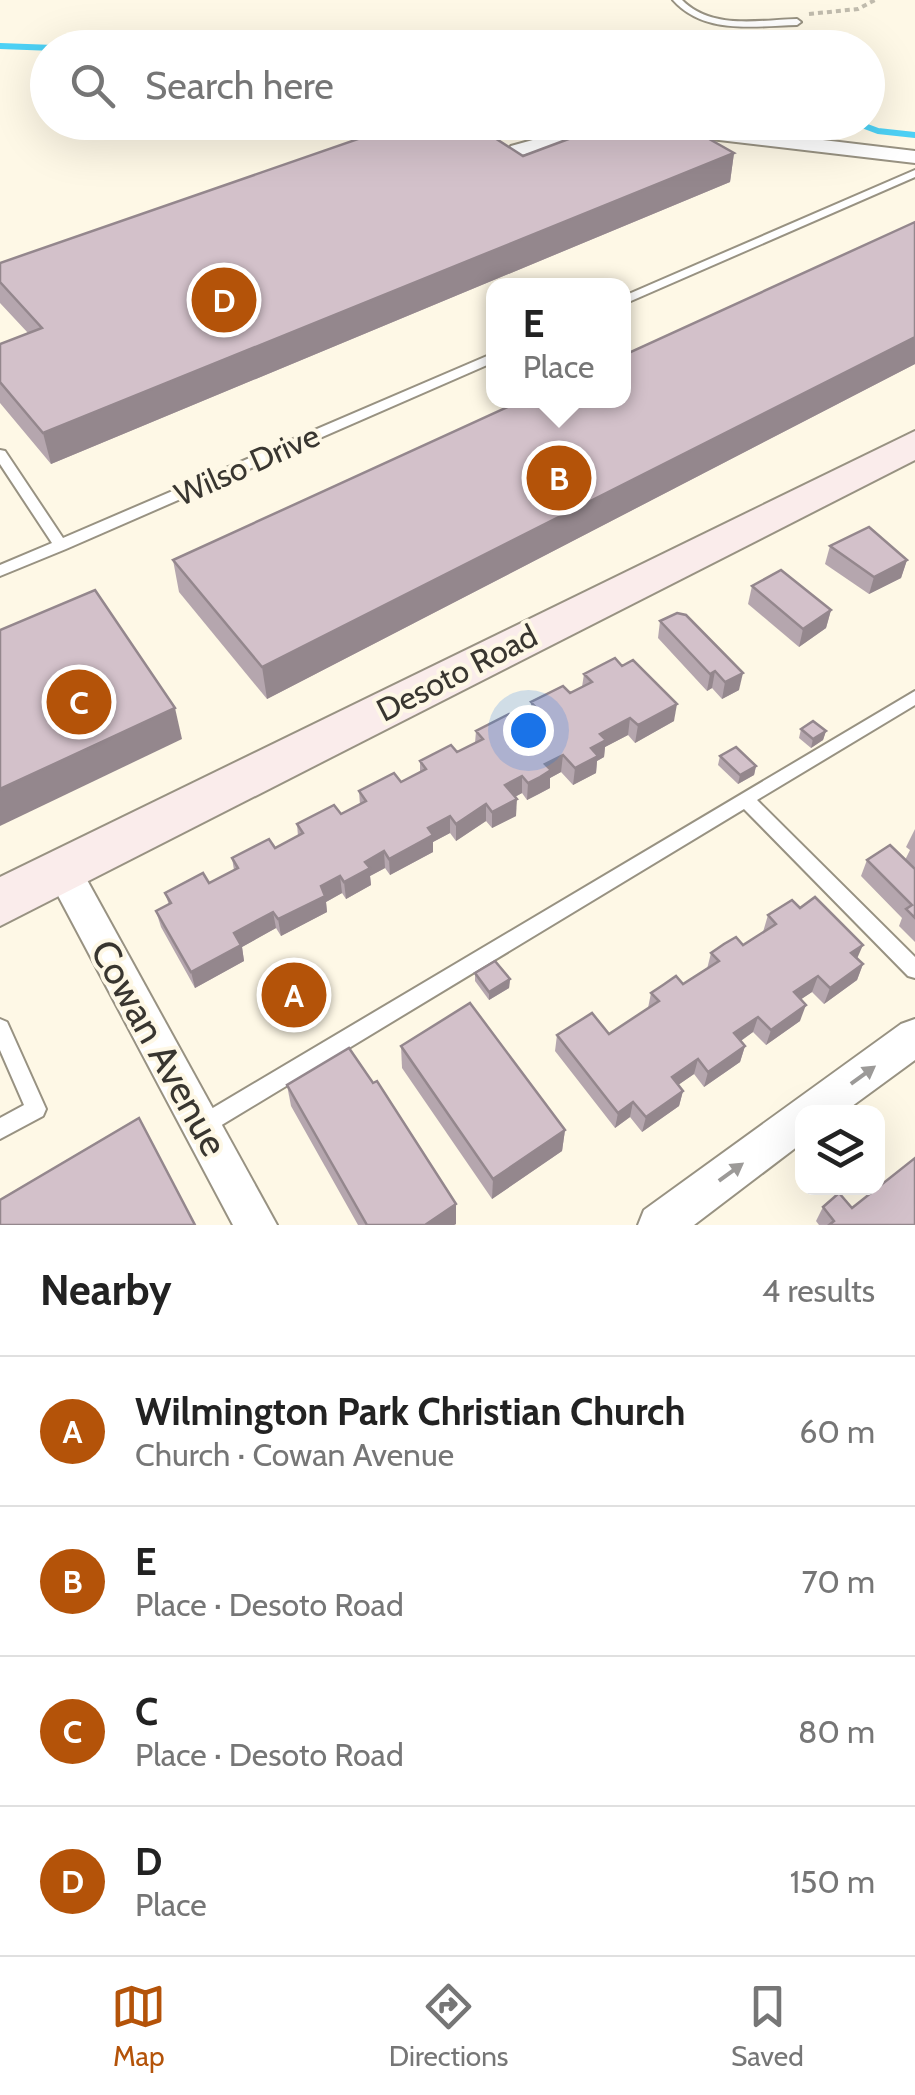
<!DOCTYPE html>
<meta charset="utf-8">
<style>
body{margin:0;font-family:Cabin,sans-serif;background:#f2f2f2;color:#222}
.controls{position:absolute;right:30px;bottom:30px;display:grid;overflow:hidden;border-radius:20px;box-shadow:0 10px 40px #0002}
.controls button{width:90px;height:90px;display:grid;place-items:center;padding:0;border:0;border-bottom:2px solid #e0e0e0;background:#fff;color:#222;font:50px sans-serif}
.you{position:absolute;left:528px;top:730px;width:35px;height:35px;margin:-25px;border:8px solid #fff;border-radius:50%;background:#1a73e8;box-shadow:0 0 0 15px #1a73e833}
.badge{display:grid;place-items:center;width:65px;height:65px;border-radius:50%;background:#b45309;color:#fff;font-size:32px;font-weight:700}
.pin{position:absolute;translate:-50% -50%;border:5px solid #fff;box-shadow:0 2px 10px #0006}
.popup{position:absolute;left:486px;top:278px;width:145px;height:130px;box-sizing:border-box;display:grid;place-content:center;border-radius:20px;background:#fff;filter:drop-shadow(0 2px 8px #0005);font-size:32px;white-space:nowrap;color:#767676}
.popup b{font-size:38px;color:#222}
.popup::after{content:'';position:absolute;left:50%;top:100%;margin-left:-20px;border:20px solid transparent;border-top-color:#fff}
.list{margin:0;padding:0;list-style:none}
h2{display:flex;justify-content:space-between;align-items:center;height:130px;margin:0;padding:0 40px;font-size:42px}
h2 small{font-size:32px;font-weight:400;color:#767676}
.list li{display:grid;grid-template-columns:65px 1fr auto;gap:30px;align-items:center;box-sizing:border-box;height:150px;padding:0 40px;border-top:2px solid #e0e0e0}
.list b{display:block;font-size:38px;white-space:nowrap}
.list p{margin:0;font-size:32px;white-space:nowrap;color:#767676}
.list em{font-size:32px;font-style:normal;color:#767676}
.icon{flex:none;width:55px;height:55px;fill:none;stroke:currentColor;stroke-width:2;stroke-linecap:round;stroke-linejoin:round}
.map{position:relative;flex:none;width:915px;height:1225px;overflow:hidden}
.search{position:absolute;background:#fff;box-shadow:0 10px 40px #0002;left:30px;right:30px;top:30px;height:110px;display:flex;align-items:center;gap:25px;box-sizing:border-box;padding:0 35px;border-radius:55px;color:#767676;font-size:38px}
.sheet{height:730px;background:#fff}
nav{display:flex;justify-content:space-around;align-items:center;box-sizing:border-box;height:140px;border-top:2px solid #e0e0e0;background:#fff;font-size:28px;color:#767676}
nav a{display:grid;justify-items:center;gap:5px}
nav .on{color:#b45309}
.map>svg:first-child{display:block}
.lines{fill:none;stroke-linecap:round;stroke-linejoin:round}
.stream{stroke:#4dd1f5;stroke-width:6}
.lane-casing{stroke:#989282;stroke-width:4}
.street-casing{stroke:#989282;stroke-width:4}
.secondary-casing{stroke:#989282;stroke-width:4}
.path{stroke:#c0bbad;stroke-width:4;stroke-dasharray:5 4;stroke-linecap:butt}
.lane{fill:#fff;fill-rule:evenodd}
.street{fill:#fff;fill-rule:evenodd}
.secondary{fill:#faeceb;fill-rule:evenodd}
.wall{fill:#b5a6ae}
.shaded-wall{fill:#94878d}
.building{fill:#d3c1ca;stroke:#94878d;stroke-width:2.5}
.oneway{fill:#9c9a98}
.labels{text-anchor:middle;stroke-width:8;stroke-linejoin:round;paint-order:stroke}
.street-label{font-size:32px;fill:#393630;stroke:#fef8e6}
.near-street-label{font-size:38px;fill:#393630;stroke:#fef8e6}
</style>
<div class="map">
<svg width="915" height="1225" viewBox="0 0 915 1225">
<rect width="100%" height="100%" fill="#fef8e6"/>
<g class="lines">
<g class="stream">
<polyline points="0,46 54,48"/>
<polyline points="854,122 878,131 915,135"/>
</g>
<g class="lane-casing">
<g id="lane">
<path d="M673,0H682C712,30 758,20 797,19L801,22L797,25C754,26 704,35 673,0Z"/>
<polygon points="915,170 915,177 624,304 624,296"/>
<polygon points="494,353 494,362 66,549 0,576 0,565 52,543 0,464 0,450 5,451 63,538"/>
<polygon points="915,691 915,705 757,800 915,957 915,978 908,976 744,809 210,1132 203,1135 196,1132 193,1125 196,1118"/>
<polygon points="0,1019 7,1022 46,1109 43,1116 0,1139 0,1118 24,1105 0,1050"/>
</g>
</g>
<g class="street-casing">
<g id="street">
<polygon points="598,122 671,122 915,151 915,163 633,130 605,133 518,156 508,150 511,146"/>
<polygon points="63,856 76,860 277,1225 233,1225 45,871 50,860"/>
<polygon points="915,1019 915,1060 844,1112 802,1112 802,1143 694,1225 638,1225 644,1210 901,1024"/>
</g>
</g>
<g class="secondary-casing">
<polygon id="secondary" points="915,431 915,460 0,926 0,877"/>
</g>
<polyline class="path" points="809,14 858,9 875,0"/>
<use href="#lane" class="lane"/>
<use href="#street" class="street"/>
<use href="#secondary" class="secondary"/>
</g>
<g class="wall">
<polygon points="734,153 730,182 51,464 0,403 0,344 28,333 0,303 0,263 523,156"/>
<polygon points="915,222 915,364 267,699 179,592 173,560"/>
<polygon points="830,546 907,560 901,578 869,594 825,564"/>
<polygon points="752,586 831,610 826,628 799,647 748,604"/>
<polygon points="660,621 739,690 722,699 712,688 707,691 658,638"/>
<polygon points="584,674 674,721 635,743 628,735 605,747 604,757 597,761 596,773 573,785 561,772 550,778 550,788 539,794 527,800 522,793 515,797 516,816 492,828 486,821 456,841 450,833 433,842 433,852 390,875 385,868 370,876 371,885 346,899 342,893 326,902 327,912 281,936 276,928 242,947 244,961 195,988 161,927 156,911 169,905 165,893 209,883 234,870 232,858 275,848 298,836 297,824 341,814 360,805 359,791 401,782 420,772 420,761 457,752 475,743 476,731 516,722 531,714 531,702 570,693 582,687"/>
<polygon points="801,729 826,731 823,740 811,748 799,738"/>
<polygon points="720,756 756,766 754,775 738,784 718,765"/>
<polygon points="915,829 915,942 899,926 902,918 861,876 867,860 905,860 910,850 906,847"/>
<polygon points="768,915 857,958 863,964 857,980 824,1004 812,992 801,999 800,1021 766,1045 753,1032 741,1041 745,1046 740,1062 704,1087 694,1074 678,1085 683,1091 679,1106 642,1132 630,1117 615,1128 555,1051 557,1035 609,1034 648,1008 651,993 683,984 707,969 711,953 743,945 763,932"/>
<polygon points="475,973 510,979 509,988 489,1000 475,981"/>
<polygon points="401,1046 565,1130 562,1151 492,1199 402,1068"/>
<polygon points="287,1085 456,1204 456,1224 454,1225 358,1225 291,1106"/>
<polygon points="823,1207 852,1208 915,1225 819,1225 816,1221"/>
</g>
<g class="shaded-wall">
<polygon points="734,153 730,182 51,464 43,433"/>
<polygon points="915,337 915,364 267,699 262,667"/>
<polygon points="907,560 901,578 869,594 874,577"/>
<polygon points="831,610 826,628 799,647 803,629"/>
<polygon points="715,671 712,688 707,691 710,674"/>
<polygon points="743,673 739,690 722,699 725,682"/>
<polygon points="677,704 674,721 635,743 638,725"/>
<polygon points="175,708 182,739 0,826 0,789"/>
<polygon points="630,718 628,735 605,747 604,757 597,761 596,773 573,785 575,768 591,748 600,734"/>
<polygon points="826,731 823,740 811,748 813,739"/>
<polygon points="563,755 561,772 550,778 550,788 527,800 528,783 545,764"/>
<polygon points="756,766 754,775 738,784 740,775"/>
<polygon points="522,776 522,793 505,802 505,785"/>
<polygon points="517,799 516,816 492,828 492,812"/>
<polygon points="486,804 486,821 456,841 456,824"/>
<polygon points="450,816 450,833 433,842 433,852 390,875 389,859 428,828"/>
<polygon points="384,851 385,868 370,876 371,885 346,899 344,882 365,862"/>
<polygon points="340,876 342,893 326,902 327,912 281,936 278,919 321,886"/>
<polygon points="273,912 276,928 242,947 244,961 195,988 191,972 234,933"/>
<polygon points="863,945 856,961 851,953"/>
<polygon points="863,964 857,980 824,1004 830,988"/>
<polygon points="818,976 812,992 788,1008 794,992"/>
<polygon points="510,979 509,988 489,1000 489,992"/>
<polygon points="806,1005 800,1021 766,1045 771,1030"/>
<polygon points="758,1017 753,1032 729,1049 734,1033"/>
<polygon points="745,1046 740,1062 704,1087 708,1072"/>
<polygon points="698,1059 694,1074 668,1092 672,1077"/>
<polygon points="683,1091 679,1106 642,1132 646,1117"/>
<polygon points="633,1102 630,1117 615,1128 618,1113"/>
<polygon points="565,1130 562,1151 492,1199 493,1179"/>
<polygon points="456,1204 456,1224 454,1225 425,1225"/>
</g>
<g class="building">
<polygon points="407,122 470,122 523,156 614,122 679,122 734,153 43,433 0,382 0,344 42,328 0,282 0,263"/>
<polygon points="915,222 915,337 262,667 173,560 523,400 624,400 624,355"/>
<polygon points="869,527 907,560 874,577 830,546"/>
<polygon points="781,570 831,610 803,629 752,586"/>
<polygon points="95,590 175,708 0,789 0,630"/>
<polygon points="677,613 686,615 743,673 725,682 715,671 710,674 660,621"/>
<polygon points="615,658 622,666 633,660 677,704 638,725 630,718 600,734 606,740 591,748 598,756 575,768 563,755 545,764 551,770 540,777 528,783 522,776 505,785 517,799 492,812 486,804 456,824 450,816 428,828 433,835 389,859 384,851 365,862 370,868 344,882 340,876 321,886 325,896 278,919 273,912 234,933 241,945 191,972 156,911 171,903 165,893 203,873 209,883 238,868 232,858 269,839 275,848 303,833 297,824 334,805 341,814 366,801 359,791 394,773 401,782 426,769 420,761 451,745 457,752 483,739 476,731 509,714 516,722 526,716 538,710 531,702 563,686 570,693 592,682 584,674"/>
<polygon points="813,721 826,731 813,739 801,729"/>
<polygon points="736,747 756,766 740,775 720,756"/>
<polygon points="890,845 915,869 915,918 906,909 912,905 867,860"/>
<polygon points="815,897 863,945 851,953 863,964 830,988 818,976 794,992 806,1005 771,1030 758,1017 734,1033 745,1046 708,1072 698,1059 672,1077 683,1091 646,1117 633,1102 618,1113 557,1035 592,1013 609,1034 659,1001 651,993 663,985 676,976 683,984 719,961 711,953 724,944 736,937 743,945 776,924 768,915 792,900 800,908"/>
<polygon points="495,961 510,979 489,992 475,973"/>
<polygon points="470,1003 565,1130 493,1179 401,1046"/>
<polygon points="349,1048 373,1083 377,1081 456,1204 425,1225 367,1225 287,1085"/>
<polygon points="139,1118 195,1225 0,1225 0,1200"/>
<polygon points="915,1158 915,1225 829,1225 834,1221 823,1207 839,1193 852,1208"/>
</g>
<defs><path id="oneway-solid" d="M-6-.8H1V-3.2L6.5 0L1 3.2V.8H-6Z" transform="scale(2.5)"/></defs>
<g class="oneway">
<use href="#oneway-solid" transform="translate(863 1075) rotate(-36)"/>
<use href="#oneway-solid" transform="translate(731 1172) rotate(-36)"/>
</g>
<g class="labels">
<g class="street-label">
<text transform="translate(247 465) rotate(-24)" y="11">Wilso Drive</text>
<text transform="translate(457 673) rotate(-27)" y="11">Desoto Road</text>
</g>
<g class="near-street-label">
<text transform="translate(159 1048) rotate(61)" y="13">Cowan Avenue</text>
</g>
</g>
</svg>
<div class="controls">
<button><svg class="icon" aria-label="layers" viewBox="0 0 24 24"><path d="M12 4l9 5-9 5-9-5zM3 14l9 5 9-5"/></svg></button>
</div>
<div class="you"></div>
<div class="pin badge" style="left:294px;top:995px">A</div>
<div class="pin badge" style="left:559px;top:478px">B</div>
<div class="popup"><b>E</b>Place</div>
<div class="pin badge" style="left:79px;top:702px">C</div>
<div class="pin badge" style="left:224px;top:300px">D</div>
<div class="search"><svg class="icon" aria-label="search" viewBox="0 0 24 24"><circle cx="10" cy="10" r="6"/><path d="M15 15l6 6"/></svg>Search here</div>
</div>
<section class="sheet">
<h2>Nearby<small>4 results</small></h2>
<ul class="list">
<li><span class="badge">A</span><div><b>Wilmington Park Christian Church</b><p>Church · Cowan Avenue</p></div><em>60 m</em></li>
<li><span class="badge">B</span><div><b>E</b><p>Place · Desoto Road</p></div><em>70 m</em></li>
<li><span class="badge">C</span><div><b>C</b><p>Place · Desoto Road</p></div><em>80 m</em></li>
<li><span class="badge">D</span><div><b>D</b><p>Place</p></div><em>150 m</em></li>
</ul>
</section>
<nav>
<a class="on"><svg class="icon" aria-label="map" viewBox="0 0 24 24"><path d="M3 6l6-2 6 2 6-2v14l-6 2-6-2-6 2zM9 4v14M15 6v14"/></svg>Map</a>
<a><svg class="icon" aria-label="directions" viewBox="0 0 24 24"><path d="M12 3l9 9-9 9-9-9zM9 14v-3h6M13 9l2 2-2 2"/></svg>Directions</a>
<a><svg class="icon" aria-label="saved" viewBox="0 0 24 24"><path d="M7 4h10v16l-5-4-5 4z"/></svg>Saved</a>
</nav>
